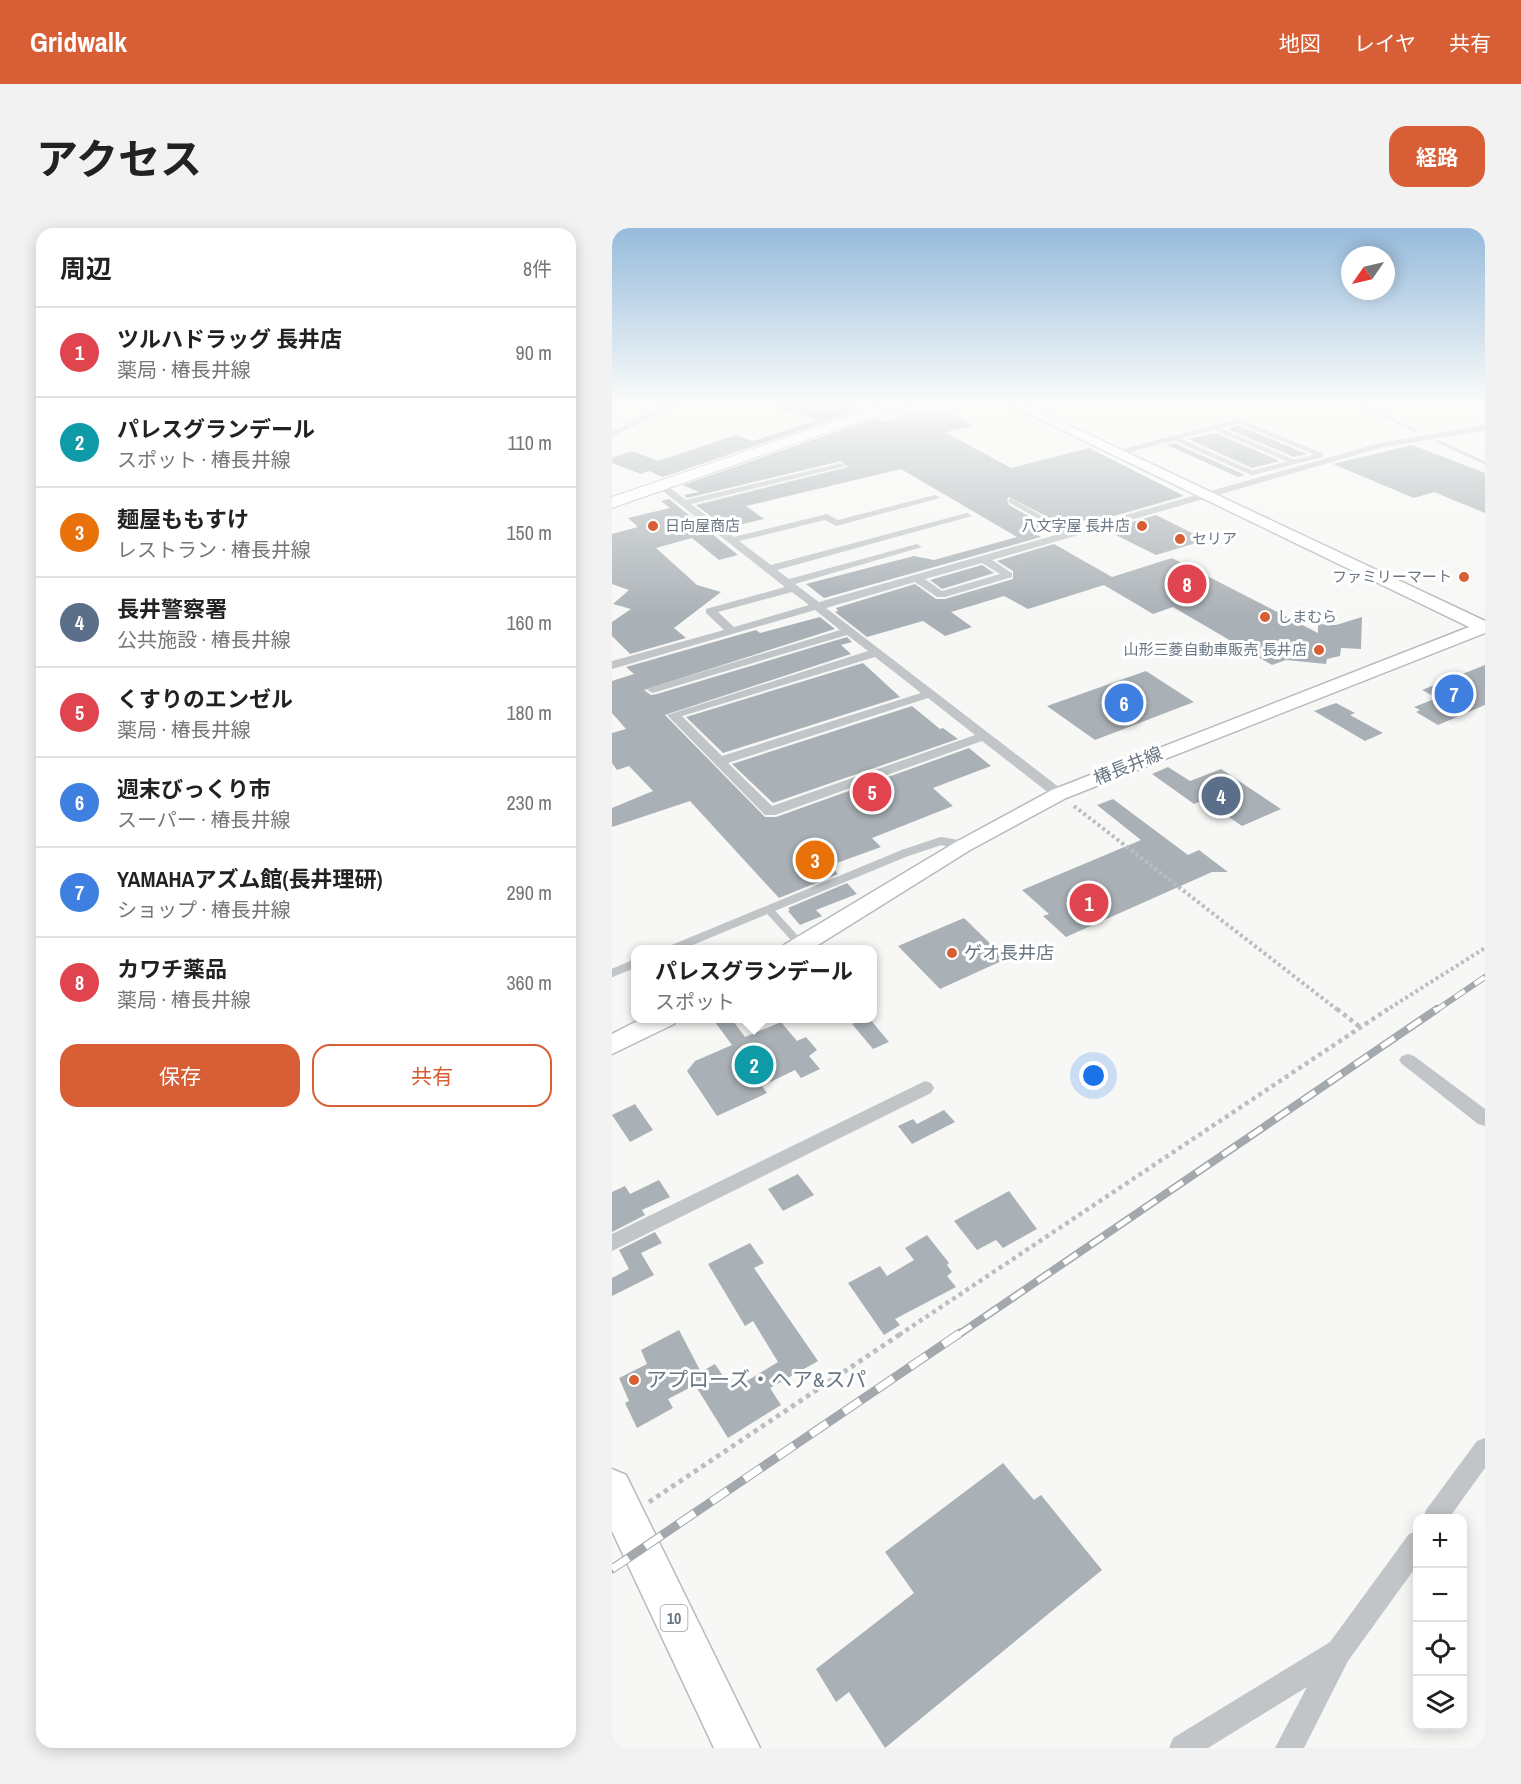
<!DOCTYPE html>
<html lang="ja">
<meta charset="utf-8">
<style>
body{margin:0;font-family:"Archivo Narrow","Noto Sans JP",sans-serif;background:#f2f2f2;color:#222}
.controls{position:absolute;right:18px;bottom:18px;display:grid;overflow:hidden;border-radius:12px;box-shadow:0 3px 15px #0003}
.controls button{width:54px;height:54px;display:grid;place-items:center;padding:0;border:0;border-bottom:2px solid #e0e0e0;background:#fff;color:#222;font:30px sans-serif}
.compass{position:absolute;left:729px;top:18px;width:54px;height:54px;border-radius:50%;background:#fff;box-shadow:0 3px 15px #0003;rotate:236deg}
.you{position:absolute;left:482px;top:848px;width:21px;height:21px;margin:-15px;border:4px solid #fff;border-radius:50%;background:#1a73e8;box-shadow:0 0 0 9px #1a73e833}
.badge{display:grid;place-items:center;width:39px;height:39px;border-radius:50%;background:#d75e35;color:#fff;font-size:20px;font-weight:700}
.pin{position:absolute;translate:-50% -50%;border:3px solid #fff;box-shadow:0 2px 6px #0006}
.popup{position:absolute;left:19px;top:717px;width:246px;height:78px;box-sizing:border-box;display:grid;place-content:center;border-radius:12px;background:#fff;filter:drop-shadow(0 2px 4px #0005);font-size:20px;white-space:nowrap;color:#767676}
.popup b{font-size:22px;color:#222}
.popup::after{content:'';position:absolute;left:50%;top:100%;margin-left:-12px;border:12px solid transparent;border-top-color:#fff}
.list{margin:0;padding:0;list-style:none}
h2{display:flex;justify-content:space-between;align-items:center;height:78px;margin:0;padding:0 24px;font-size:26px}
h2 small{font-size:20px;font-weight:400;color:#767676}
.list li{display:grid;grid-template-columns:39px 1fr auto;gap:18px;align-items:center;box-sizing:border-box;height:90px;padding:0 24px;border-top:2px solid #e0e0e0}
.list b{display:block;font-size:22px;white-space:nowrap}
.list p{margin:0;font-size:20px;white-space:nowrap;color:#767676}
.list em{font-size:20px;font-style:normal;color:#767676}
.actions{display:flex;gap:12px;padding:18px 24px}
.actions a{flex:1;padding:14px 0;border:2px solid #d75e35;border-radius:18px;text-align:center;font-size:21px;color:#d75e35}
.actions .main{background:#d75e35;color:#fff}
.icon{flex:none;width:33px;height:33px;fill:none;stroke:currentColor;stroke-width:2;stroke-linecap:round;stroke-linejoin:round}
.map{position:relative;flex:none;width:873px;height:1520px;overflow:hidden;border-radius:18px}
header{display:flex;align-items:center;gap:36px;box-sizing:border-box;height:84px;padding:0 30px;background:#d75e35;color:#fff}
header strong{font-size:28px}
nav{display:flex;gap:33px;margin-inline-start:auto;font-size:21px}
.intro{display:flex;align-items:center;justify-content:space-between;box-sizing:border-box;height:144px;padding:0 36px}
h1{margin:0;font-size:42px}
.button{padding:15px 27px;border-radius:18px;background:#d75e35;color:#fff;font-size:21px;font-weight:700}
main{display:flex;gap:36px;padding:0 36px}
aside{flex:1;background:#fff;border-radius:18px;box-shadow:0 3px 15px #0003}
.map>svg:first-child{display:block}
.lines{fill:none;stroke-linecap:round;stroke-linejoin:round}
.stream{stroke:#bcc5ca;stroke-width:3}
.building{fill:#aab1b6}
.secondary-casing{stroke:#b6babe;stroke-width:3}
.primary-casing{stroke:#b7babe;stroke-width:3}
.highway-casing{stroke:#b6b9bc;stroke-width:2}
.path-far2{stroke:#bbbec0;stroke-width:4;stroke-dasharray:3 3;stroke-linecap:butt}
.path-far1{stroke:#bbbec0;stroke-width:4.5;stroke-dasharray:4 4;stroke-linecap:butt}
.path{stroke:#bbbec0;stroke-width:5;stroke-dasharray:4.5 4.5;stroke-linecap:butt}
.lane-far1{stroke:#c1c5c8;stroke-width:4.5}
.lane{stroke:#c1c5c8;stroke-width:8}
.street{fill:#c1c5c8;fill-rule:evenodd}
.secondary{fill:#fff;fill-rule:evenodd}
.primary{fill:#fff;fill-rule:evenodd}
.highway{fill:#fff;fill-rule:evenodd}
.rail-far2-casing{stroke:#a3a8ad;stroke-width:6}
.rail-far1-casing{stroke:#a3a8ad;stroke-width:8}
.rail-casing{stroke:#a3a8ad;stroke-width:9}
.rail-far2{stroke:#fff;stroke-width:4;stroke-dasharray:12;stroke-linecap:butt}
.rail-far1{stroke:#fff;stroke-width:5;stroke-dasharray:16;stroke-linecap:butt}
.rail{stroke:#fff;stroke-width:7;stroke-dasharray:20;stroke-linecap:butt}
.poi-dot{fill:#d75e35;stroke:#fff;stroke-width:2}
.labels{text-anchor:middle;stroke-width:6;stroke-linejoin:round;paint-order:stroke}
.far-poi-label{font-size:15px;fill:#697784;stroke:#fff;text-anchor:start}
.shield{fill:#fff;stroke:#96a0a9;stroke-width:1.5}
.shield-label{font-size:16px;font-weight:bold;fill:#697784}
.street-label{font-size:18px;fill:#697784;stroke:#fff}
.poi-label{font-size:18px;fill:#697784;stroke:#fff;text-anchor:start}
.near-poi-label{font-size:21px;fill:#697784;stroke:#fff;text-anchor:start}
</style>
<header>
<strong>Gridwalk</strong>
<nav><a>地図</a><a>レイヤ</a><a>共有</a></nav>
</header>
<div class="intro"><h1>アクセス</h1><a class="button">経路</a></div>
<main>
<aside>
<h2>周辺<small>8件</small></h2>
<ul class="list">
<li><span class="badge" style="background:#e0444e">1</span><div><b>ツルハドラッグ 長井店</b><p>薬局 · 椿長井線</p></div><em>90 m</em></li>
<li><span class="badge" style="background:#0f9aa8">2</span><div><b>パレスグランデール</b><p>スポット · 椿長井線</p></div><em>110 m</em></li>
<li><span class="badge" style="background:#e8710a">3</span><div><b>麺屋ももすけ</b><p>レストラン · 椿長井線</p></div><em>150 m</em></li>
<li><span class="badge" style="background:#5c6f8a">4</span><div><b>長井警察署</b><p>公共施設 · 椿長井線</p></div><em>160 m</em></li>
<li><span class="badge" style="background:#e0444e">5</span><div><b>くすりのエンゼル</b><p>薬局 · 椿長井線</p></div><em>180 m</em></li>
<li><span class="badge" style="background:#3f7fe0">6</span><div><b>週末びっくり市</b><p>スーパー · 椿長井線</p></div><em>230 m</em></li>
<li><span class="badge" style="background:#3f7fe0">7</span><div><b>YAMAHAアズム館(長井理研)</b><p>ショップ · 椿長井線</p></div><em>290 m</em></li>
<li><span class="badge" style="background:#e0444e">8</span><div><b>カワチ薬品</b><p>薬局 · 椿長井線</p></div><em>360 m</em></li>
</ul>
<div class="actions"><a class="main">保存</a><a>共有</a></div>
</aside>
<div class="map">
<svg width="873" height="1520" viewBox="0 0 873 1520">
<rect width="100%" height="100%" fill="#f7f8f5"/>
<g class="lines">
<g class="stream">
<polyline points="747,176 803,202"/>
<polyline points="825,213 873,235"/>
</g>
</g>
<g class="building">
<polygon points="167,176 238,176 249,182 51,249 37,243 29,246 0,235 0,230 20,223 46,233 124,207 141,213 205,192 166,180"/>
<polygon points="332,183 362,198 333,204 399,240 477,220 572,268 481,294 476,291 453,298 397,269 395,272 397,277 441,302 424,306 429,309 212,370 194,356 302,328 322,332 405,309 289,241 134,278 152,291 114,300 84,277 236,239 229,233 75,270 72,267 87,264 71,257 264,190 273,194 300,184 310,187"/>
<polygon points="627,198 695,226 682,229 616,201"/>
<polygon points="603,205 668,233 640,240 576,211"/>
<polygon points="562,215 633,247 626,249 555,217"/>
<polygon points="800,217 873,245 873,285 822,264 802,270 721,236"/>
<polygon points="57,271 126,327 107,332 80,310 44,320 85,357 109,364 62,400 74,410 18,426 0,408 0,394 19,381 1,376 17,362 0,356 0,306 26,299 16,290 58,280 49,273"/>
<polygon points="544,287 594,312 544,327 494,302"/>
<polygon points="442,316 500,349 560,330 706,405 706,396 724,397 750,389 749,421 729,420 728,428 715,431 714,436 674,432 660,437 561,379 541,386 492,357 416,381 392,368 339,384 360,399 333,408 311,393 255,409 223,384 226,383 224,380 303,356 324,371 333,371 401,351 401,343 385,333"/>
<polygon points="370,337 382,345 330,361 318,352"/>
<polygon points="208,389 223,401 32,462 39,467 45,466 235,409 240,414 229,417 239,426 53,487 153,589 164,589 357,520 379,538 321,560 341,578 260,610 269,619 222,636 220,639 226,646 167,670 78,573 0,599 0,580 41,563 17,538 5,542 0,535 0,505 14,501 0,485 0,453 22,446 14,439 144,402 148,405"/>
<polygon points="251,435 288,469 111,525 74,489"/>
<polygon points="873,437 873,477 826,497 804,484 808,482 802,479 825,470 810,462"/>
<polygon points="534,443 582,474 483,512 435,478"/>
<polygon points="724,475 743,485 738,487 771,505 753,513 702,483"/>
<polygon points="300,478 328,501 331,500 346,511 161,575 120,536"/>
<polygon points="556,539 578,553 609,541 669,581 630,598 592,572 582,576 540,546"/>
<polygon points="501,571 576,627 587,622 616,644 600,644 454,709 431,688 437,686 410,662 529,612 485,577"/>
<polygon points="235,655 245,666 204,682 210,688 188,697 176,683 178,682 176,680"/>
<polygon points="352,690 394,731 328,761 286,718"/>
<polygon points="100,790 119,790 133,809 169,794 185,813 194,809 205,822 197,828 208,841 189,850 183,842 150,858 155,865 105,888 75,843 83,833 120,817"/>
<polygon points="252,790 257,790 277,814 261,821 240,796"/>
<polygon points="23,876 41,902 18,914 0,887"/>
<polygon points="332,882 343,894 300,916 286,898 301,891 305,896"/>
<polygon points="186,946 202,967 171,983 156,961"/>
<polygon points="47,952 58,969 30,982 33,987 0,1004 0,964 13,958 18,966"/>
<polygon points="397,963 425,1001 391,1020 384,1012 365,1022 342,993"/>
<polygon points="43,1004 50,1015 29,1025 42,1047 0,1068 0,1050 17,1041 7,1022"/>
<polygon points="315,1007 337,1035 335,1037 340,1044 335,1048 344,1059 283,1091 288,1097 272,1107 236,1055 268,1038 275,1048 302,1032 293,1020"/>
<polygon points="138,1015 152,1035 142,1040 206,1133 158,1160 169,1177 116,1210 83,1157 56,1171 61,1180 25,1200 13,1175 17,1173 7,1150 35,1136 29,1122 67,1102 89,1144 103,1136 120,1162 166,1134 141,1093 133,1098 96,1036"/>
<polygon points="391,1235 422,1272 429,1267 490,1342 273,1520 237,1464 224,1474 204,1441 302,1365 273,1324"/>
</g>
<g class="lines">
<g class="secondary-casing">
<g id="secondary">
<polygon points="396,176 412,176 873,393 873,405 454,570 358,622 198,722 169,722 172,717 344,614 440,562 857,399"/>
<polygon points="31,790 65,790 62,796 0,826 0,806"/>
</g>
</g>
<g class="primary-casing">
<polygon id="primary" points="0,1241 14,1247 148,1520 102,1520 0,1303"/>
</g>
<g class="highway-casing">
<polygon id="highway" points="273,176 296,176 0,280 0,269"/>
</g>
<g class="path-far2">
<polyline points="462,578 727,783"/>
<polyline points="773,783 873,720"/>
</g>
<g class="path-far1">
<polyline points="725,781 748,799"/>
<polyline points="287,1107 776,781"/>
</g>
<polyline class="path" points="37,1274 290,1105"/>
<g class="lane-far1">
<polyline points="562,210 640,245 682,234"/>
<polyline points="505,225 627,193 709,227 682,234 603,200"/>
<polyline points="399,273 458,306"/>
</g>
<g class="lane">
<polyline points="157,682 188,716"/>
<polyline points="58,722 293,625 329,613 351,617"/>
<polyline points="0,745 24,735"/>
</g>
<g class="street">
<polygon points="55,176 66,176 0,209 0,203"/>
<path d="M873,197V203L772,219L380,332L400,345V349L333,369H325L303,354L214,380L452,563V569H442L370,513L163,587H153L55,487L256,423L235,407L44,464L40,465L34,461L228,402L203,382L0,441V433L112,402L94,385V381L173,359L47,260V256H53L74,272L230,235L234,238L79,276L122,309L215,286L226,292L323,267L328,270L224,298L213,292L127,313L159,337L355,285L360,288L165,342L177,351L305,316L310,319L183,356L207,374L768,215ZM370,335L388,346L330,363L313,351ZM180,364L197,377L122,399L106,384ZM263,429L309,465L110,528L70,488ZM316,470L363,507L160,578L116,535Z"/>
<polygon points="796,826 802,828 873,881 873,898 866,896 790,836 787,832 790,828"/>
<polygon points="313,853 319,855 322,860 319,865 0,1023 0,1006"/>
<polygon points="873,1210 873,1240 837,1290 811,1290 814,1282 865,1213"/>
<polygon points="806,1303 806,1336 736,1433 692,1520 663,1520 695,1459 596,1520 557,1520 561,1510 718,1414 797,1306"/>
</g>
<use href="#secondary" class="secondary"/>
<use href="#primary" class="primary"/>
<use href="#highway" class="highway"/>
<g class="rail-far2-casing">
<polyline id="rail-far2" points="823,783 873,749"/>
</g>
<g class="rail-far1-casing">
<polyline id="rail-far1" points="346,1107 825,781"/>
</g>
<g class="rail-casing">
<polyline id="rail" points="0,1341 348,1105"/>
</g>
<use href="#rail-far2" class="rail-far2"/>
<use href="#rail-far1" class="rail-far1"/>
<use href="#rail" class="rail"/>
</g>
<linearGradient id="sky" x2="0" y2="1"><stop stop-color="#96bbdc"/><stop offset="0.45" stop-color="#fbfcfa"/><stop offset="1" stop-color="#fbfcfa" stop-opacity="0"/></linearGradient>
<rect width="873" height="389" fill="url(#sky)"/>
<g class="poi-dot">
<circle cx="41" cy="298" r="6"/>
<circle cx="530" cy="298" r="6"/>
<circle cx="568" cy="311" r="6"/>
<circle cx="852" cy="349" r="6"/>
<circle cx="653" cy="389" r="6"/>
<circle cx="707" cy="422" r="6"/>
<circle cx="340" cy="725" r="6"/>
<circle cx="22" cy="1152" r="6"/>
</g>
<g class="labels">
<g class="far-poi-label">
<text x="53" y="303">日向屋商店</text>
<text x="518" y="303" text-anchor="end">八文字屋 長井店</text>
<text x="580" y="316">セリア</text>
<text x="840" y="354" text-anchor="end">ファミリーマート</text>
<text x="665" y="394">しまむら</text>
<text x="695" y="427" text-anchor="end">山形三菱自動車販売 長井店</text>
</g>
<rect class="shield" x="48.5" y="1377" width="27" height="26" rx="4.5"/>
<g class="shield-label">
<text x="62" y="1396">10</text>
</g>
<g class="street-label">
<text transform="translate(516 538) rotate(-22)" y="6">椿長井線</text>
</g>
<g class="poi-label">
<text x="352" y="731">ゲオ長井店</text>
</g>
<g class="near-poi-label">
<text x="34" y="1159">アプローズ・ヘア&amp;スパ</text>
</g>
</g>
</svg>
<div class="controls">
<button>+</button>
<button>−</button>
<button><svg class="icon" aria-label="locate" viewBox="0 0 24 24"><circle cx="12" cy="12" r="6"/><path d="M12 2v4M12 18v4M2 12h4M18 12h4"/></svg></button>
<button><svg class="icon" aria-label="layers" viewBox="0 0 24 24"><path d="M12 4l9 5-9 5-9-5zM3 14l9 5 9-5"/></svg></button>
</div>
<svg class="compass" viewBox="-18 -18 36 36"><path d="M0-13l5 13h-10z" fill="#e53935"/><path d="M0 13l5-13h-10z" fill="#767676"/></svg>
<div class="you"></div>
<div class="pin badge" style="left:477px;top:675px;background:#e0444e">1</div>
<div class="pin badge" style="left:142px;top:837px;background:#0f9aa8">2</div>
<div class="popup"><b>パレスグランデール</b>スポット</div>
<div class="pin badge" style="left:203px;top:632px;background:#e8710a">3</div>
<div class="pin badge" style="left:609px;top:568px;background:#5c6f8a">4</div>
<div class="pin badge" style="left:260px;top:564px;background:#e0444e">5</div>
<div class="pin badge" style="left:512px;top:475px;background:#3f7fe0">6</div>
<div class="pin badge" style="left:842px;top:466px;background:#3f7fe0">7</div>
<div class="pin badge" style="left:575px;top:356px;background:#e0444e">8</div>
</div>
</main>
